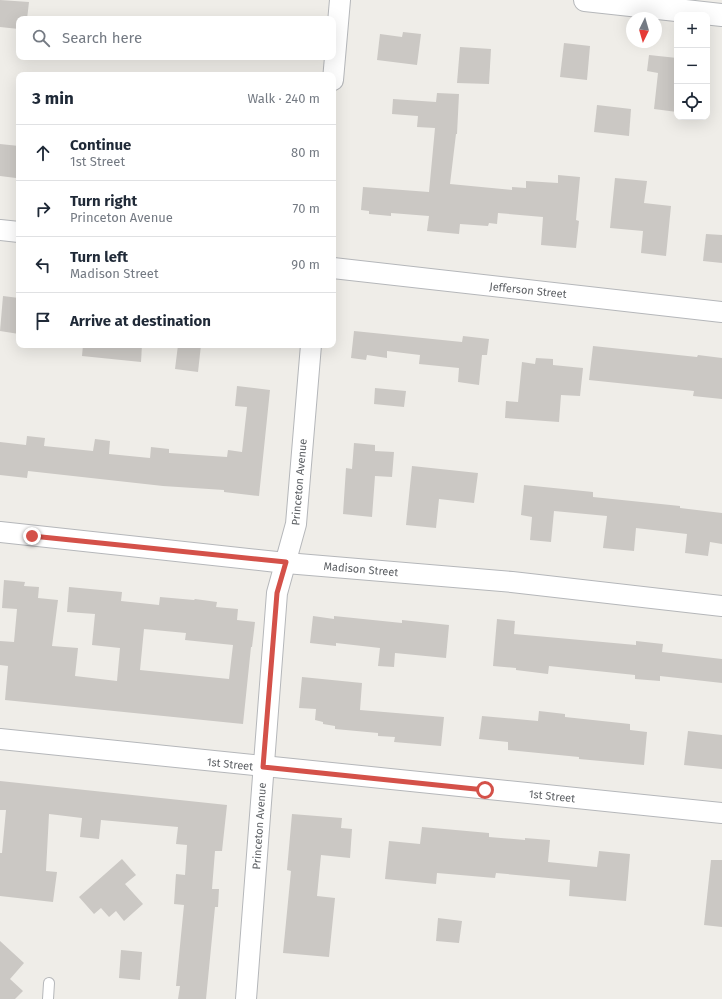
<!DOCTYPE html>
<meta charset="utf-8">
<style>
body{margin:0;font-family:"Fira Sans",sans-serif;background:#f6f6f7;color:#1f2937}
.controls{position:absolute;right:12px;top:12px;display:grid;overflow:hidden;border-radius:8px;box-shadow:0 4px 16px #0002}
.controls button{width:36px;height:36px;display:grid;place-items:center;padding:0;border:0;border-bottom:1px solid #e0e1e3;background:#fff;color:#1f2937;font:20px sans-serif}
.compass{position:absolute;left:626px;top:12px;width:36px;height:36px;border-radius:50%;background:#fff;box-shadow:0 4px 16px #0002;rotate:185deg}
.stop{position:absolute;width:12px;height:12px;margin:-9px;border:3px solid #d45149;border-radius:50%;background:#fff}
.stop.end{background:#d45149;border-color:#fff;box-shadow:0 1px 4px #0008}
.list{margin:0;padding:0;list-style:none}
h2{display:flex;justify-content:space-between;align-items:center;height:52px;margin:0;padding:0 16px;font-size:17px}
h2 small{font-size:13px;font-weight:400;color:#747a83}
.list li{display:grid;grid-template-columns:26px 1fr auto;gap:12px;align-items:center;box-sizing:border-box;height:56px;padding:0 16px;border-top:1px solid #e0e1e3}
.list b{display:block;font-size:15px;white-space:nowrap}
.list p{margin:0;font-size:13px;white-space:nowrap;color:#747a83}
.list em{font-size:13px;font-style:normal;color:#747a83}
.icon{flex:none;width:22px;height:22px;fill:none;stroke:currentColor;stroke-width:2;stroke-linecap:round;stroke-linejoin:round}
.map{position:relative;flex:none;width:722px;height:999px;overflow:hidden}
.search{position:absolute;background:#fff;box-shadow:0 4px 16px #0002;left:16px;top:16px;width:320px;height:44px;display:flex;align-items:center;gap:10px;box-sizing:border-box;padding:0 14px;border-radius:8px;color:#747a83;font-size:15px}
.panel{position:absolute;background:#fff;box-shadow:0 4px 16px #0002;left:16px;top:72px;width:320px;height:276px;border-radius:8px}
.map>svg:first-child{display:block}
.building{fill:#cbc8c4;fill-rule:evenodd}
.lines{fill:none;stroke-linecap:round;stroke-linejoin:round}
.service-casing{stroke:#b5b7ba;stroke-width:12}
.minor-casing{stroke:#b5b7ba;stroke-width:22}
.tertiary-casing{stroke:#b5b7ba;stroke-width:24}
.service{stroke:#fff;stroke-width:10}
.minor{stroke:#fff;stroke-width:20}
.tertiary{stroke:#fff;stroke-width:22}
.route{stroke:#d45149;stroke-width:5}
.labels{text-anchor:middle;stroke-width:3;stroke-linejoin:round;paint-order:stroke}
.street-label{font-size:11px;fill:#5f6266;stroke:#fff}
</style>
<div class="map">
<svg width="722" height="999" viewBox="0 0 722 999">
<rect width="100%" height="100%" fill="#efede8"/>
<g class="building">
<polygon points="0,0 29,2 27,19 19,19 19,29 0,27"/>
<polygon points="403,32 421,34 417,65 377,60 380,34 402,37"/>
<polygon points="564,43 590,46 587,80 560,77"/>
<polygon points="460,47 491,49 489,84 457,83"/>
<polygon points="649,55 677,58 677,112 654,109 658,73 647,71"/>
<polygon points="437,93 459,94 457,134 456,134 450,184 512,190 512,187 526,188 526,181 558,183 558,175 580,177 576,220 579,221 576,248 541,245 543,217 498,213 497,224 489,223 488,226 460,224 459,234 427,231 429,216 391,213 391,216 369,214 369,211 361,210 363,187 429,192 435,128 417,127 418,116 392,114 393,99 436,102"/>
<polygon points="597,105 631,109 629,136 594,132"/>
<polygon points="0,144 19,146 19,176 16,176 16,178 0,176"/>
<polygon points="615,178 647,181 644,203 671,206 666,256 641,253 643,231 610,228"/>
<polygon points="706,234 722,235 722,263 703,261"/>
<polygon points="3,296 19,298 19,334 0,331"/>
<polygon points="354,331 462,342 463,336 489,339 487,355 482,355 479,385 458,382 459,368 419,364 420,355 387,351 387,358 367,355 366,360 351,358"/>
<polygon points="83,345 142,345 141,362 82,356"/>
<polygon points="178,345 201,345 198,372 175,369"/>
<polygon points="593,346 697,357 698,355 722,358 722,399 693,396 694,391 589,380"/>
<polygon points="536,358 553,359 553,365 583,368 580,396 561,395 559,422 505,418 506,401 518,402 522,362 535,364"/>
<polygon points="237,386 270,390 259,496 224,492 224,490 163,486 28,471 27,478 0,475 0,442 26,445 27,436 45,438 44,446 93,451 95,439 110,441 109,454 150,458 151,447 169,449 169,453 227,457 228,450 242,452 247,407 235,406"/>
<polygon points="375,388 406,391 404,407 374,404"/>
<polygon points="354,443 375,445 375,451 394,452 392,477 375,476 372,517 343,514 346,468 352,469"/>
<polygon points="412,466 478,473 474,503 439,499 436,528 406,525"/>
<polygon points="524,485 593,492 593,497 680,506 680,508 722,513 722,544 710,542 708,556 685,553 687,534 636,528 634,551 603,548 607,516 554,511 551,542 530,540 532,517 521,515"/>
<path d="M4,580L25,582L24,586L39,587L38,598L58,600L52,646L78,648L75,676L117,681L120,648L92,645L95,614L67,612L69,587L122,592L121,601L159,605L160,597L194,600L195,599L217,602L216,607L238,609L237,620L255,622L252,647H251L243,724L5,700L8,666L0,665V641L14,642L17,609L2,608ZM144,629L186,633L185,640L233,645L229,679L140,670Z"/>
<polygon points="313,616 334,619 334,616 402,623 402,620 449,625 446,658 395,653 394,667 378,666 380,648 336,643 336,646 310,643"/>
<polygon points="497,619 515,621 514,634 636,645 636,641 663,644 662,652 722,659 722,683 660,676 660,681 635,679 635,675 549,666 548,674 516,670 516,668 493,666"/>
<polygon points="302,677 362,683 360,710 444,717 441,746 394,742 395,737 378,736 378,733 335,729 335,726 323,724 323,722 315,720 316,709 299,708"/>
<polygon points="539,711 565,714 565,717 630,724 630,730 647,732 644,765 579,759 579,757 508,750 508,742 479,739 482,716 538,721"/>
<polygon points="688,731 722,735 722,769 684,765"/>
<polygon points="0,781 227,805 222,851 215,851 212,889 219,889 218,907 215,907 206,999 178,999 180,986 176,986 184,905 174,904 176,874 185,875 187,845 176,844 178,827 101,820 99,839 80,837 82,818 49,814 46,871 57,872 53,902 0,896 0,853 2,853 6,810 0,810"/>
<polygon points="292,814 342,818 341,828 352,829 350,858 321,855 317,896 335,898 329,957 283,953 291,871 287,870"/>
<polygon points="422,827 489,833 489,837 525,840 525,838 550,840 548,862 597,867 599,851 630,854 626,901 569,896 570,880 496,873 495,878 437,873 436,884 385,879 389,841 420,844"/>
<polygon points="122,859 136,875 125,884 143,904 124,921 116,911 109,917 101,908 94,914 79,897"/>
<polygon points="711,860 722,860 722,927 704,925"/>
<polygon points="438,918 462,921 459,943 436,941"/>
<polygon points="0,941 24,963 10,979 23,991 15,999 0,999"/>
<polygon points="121,950 142,952 140,980 119,978"/>
</g>
<g class="lines">
<g class="service-casing">
<polyline id="service" points="48,999 49,983"/>
</g>
<g class="minor-casing">
<g id="minor">
<polyline points="333,80 340,0"/>
<polyline points="0,230 19,232"/>
<polyline points="333,268 722,312"/>
<polyline points="0,532 286,563 512,582 722,606"/>
<polyline points="0,739 722,813"/>
<polyline points="246,999 277,593 296,524 311,345"/>
</g>
</g>
<g class="tertiary-casing">
<polyline id="tertiary" points="585,0 722,15"/>
</g>
<use href="#service" class="service"/>
<use href="#minor" class="minor"/>
<use href="#tertiary" class="tertiary"/>
</g>
<g class="lines">
<polyline class="route" points="32,536 286,562 277,593 263,767 485,790"/>
</g>
<g class="labels">
<g class="street-label">
<text transform="translate(528 290) rotate(6)" y="4">Jefferson Street</text>
<text transform="translate(299 482) rotate(-85)" y="4">Princeton Avenue</text>
<text transform="translate(361 569) rotate(5)" y="4">Madison Street</text>
<text transform="translate(230 764) rotate(6)" y="4">1st Street</text>
<text transform="translate(552 796) rotate(6)" y="4">1st Street</text>
<text transform="translate(259 826) rotate(-86)" y="4">Princeton Avenue</text>
</g>
</g>
</svg>
<div class="controls">
<button>+</button>
<button>−</button>
<button><svg class="icon" aria-label="locate" viewBox="0 0 24 24"><circle cx="12" cy="12" r="6"/><path d="M12 2v4M12 18v4M2 12h4M18 12h4"/></svg></button>
</div>
<svg class="compass" viewBox="-18 -18 36 36"><path d="M0-13l5 13h-10z" fill="#e53935"/><path d="M0 13l5-13h-10z" fill="#747a83"/></svg>
<div class="stop" style="left:485px;top:790px"></div>
<div class="stop end" style="left:32px;top:536px"></div>
<div class="search"><svg class="icon" aria-label="search" viewBox="0 0 24 24"><circle cx="10" cy="10" r="6"/><path d="M15 15l6 6"/></svg>Search here</div>
<section class="panel">
<h2>3 min<small>Walk · 240 m</small></h2>
<ul class="list">
<li><svg class="icon" aria-label="ahead" viewBox="0 0 24 24"><path d="M12 20V5M6 11l6-6 6 6"/></svg><div><b>Continue</b><p>1st Street</p></div><em>80 m</em></li>
<li><svg class="icon" aria-label="right" viewBox="0 0 24 24"><path d="M7 20v-9h11M14 6l5 5-5 5"/></svg><div><b>Turn right</b><p>Princeton Avenue</p></div><em>70 m</em></li>
<li><svg class="icon" aria-label="left" viewBox="0 0 24 24"><path d="M17 20v-9H6M10 6l-5 5 5 5"/></svg><div><b>Turn left</b><p>Madison Street</p></div><em>90 m</em></li>
<li><svg class="icon" aria-label="arrive" viewBox="0 0 24 24"><path d="M6 21V4h12l-3 4 3 4H6"/></svg><div><b>Arrive at destination</b></div></li>
</ul>
</section>
</div>
